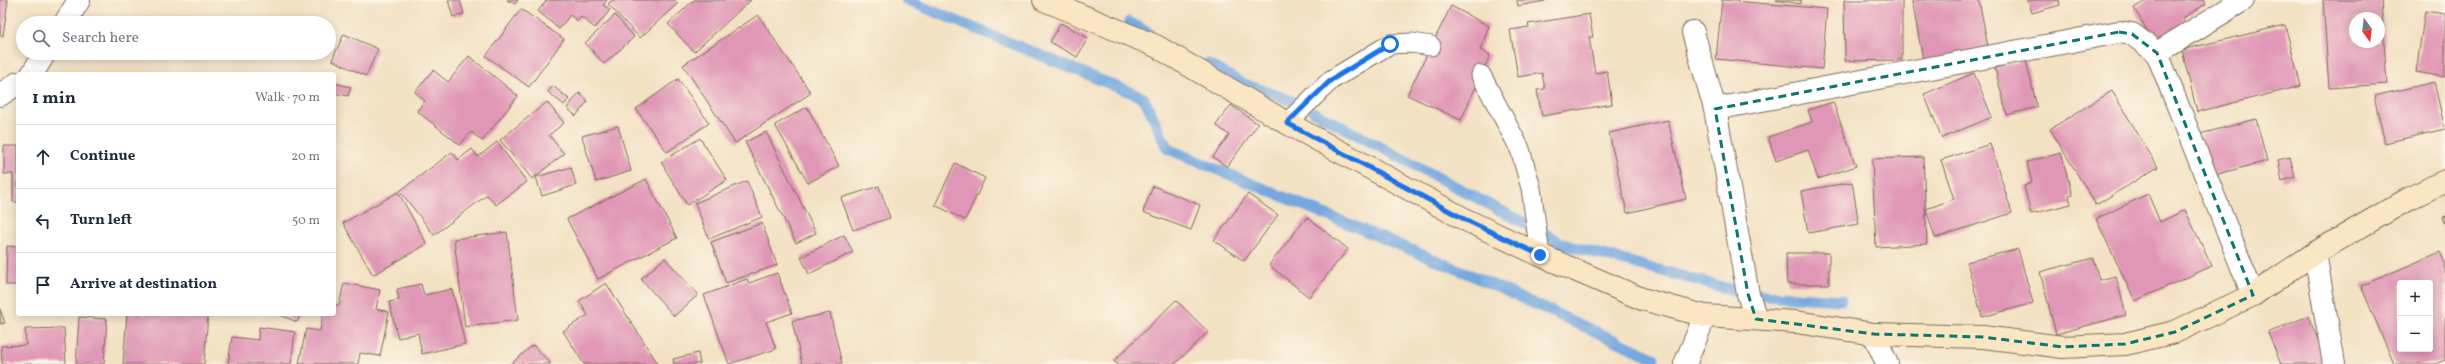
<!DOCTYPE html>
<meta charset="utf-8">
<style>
body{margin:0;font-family:Vollkorn,serif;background:#f2f2f3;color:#1f2937}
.controls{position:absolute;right:12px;bottom:12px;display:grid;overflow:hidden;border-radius:4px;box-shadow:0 2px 10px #0003}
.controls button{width:36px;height:36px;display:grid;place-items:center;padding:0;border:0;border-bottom:1px solid #e0e1e3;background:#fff;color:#1f2937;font:20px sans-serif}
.compass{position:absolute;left:2349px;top:12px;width:36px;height:36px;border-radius:50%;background:#fff;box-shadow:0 2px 10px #0003;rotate:166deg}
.stop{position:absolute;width:12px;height:12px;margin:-9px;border:3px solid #1a73e8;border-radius:50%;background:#fff}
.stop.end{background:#1a73e8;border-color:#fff;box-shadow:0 1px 4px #0008}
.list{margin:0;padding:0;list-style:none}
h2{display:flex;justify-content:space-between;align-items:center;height:52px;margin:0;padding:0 16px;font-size:17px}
h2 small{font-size:13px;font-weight:400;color:#747a83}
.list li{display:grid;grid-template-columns:26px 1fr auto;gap:12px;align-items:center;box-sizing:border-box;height:64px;padding:0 16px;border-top:1px solid #e0e1e3}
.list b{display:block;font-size:15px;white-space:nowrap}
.list em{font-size:13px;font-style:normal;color:#747a83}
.icon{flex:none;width:22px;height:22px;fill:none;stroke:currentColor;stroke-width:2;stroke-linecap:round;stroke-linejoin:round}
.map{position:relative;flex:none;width:2445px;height:364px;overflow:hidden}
.search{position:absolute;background:#fff;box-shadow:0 2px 10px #0003;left:16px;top:16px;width:320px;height:44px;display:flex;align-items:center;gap:10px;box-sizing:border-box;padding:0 14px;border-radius:22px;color:#747a83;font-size:15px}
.panel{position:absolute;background:#fff;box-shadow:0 2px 10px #0003;left:16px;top:72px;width:320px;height:244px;border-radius:4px}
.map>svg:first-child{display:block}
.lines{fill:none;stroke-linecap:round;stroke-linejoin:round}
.stream{stroke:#74a8e0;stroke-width:11}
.building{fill:#e096b6;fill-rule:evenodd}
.service-casing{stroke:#7b6a58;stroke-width:21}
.minor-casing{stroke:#7b6a58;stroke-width:24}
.secondary-casing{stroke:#7b6a58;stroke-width:24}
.service{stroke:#fff;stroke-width:19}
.minor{stroke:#fff;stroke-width:22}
.secondary{stroke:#fbe6c4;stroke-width:22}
.route{stroke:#1a73e8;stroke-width:5}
.marked{fill:none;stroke:#0f766e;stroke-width:3;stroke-dasharray:8 5;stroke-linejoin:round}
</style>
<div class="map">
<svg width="2445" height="364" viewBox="0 0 2445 364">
<rect width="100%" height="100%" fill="#fcf5e5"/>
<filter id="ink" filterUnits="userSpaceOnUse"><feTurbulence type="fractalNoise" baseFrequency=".025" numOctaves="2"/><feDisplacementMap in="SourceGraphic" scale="8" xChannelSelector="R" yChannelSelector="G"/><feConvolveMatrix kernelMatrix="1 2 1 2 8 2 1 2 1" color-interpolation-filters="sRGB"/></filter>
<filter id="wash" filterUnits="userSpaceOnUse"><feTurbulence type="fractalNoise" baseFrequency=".012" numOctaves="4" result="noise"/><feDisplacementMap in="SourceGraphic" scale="16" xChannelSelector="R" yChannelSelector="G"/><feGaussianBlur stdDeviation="0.9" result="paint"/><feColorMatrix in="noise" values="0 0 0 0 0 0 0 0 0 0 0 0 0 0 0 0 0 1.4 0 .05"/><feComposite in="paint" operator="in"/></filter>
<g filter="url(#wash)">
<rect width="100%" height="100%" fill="#f3e1c3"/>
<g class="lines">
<g class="stream">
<polyline points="906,0 1144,98 1168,149 1464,272 1654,358"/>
<polyline points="1129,22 1149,33"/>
<polyline points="1207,64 1244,84 1292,101"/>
<polyline points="1314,112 1566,245 1748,294 1841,300"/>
</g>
</g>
<g id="blocks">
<g class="building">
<polygon points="0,0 8,0 3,36 0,35"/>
<polygon points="448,0 460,0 464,14 453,17"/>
<polygon points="507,0 518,0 515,4"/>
<polygon points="547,0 607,0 603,5 610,10 595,28 581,17 577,21 570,15 559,29 538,11"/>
<polygon points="613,0 675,0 678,3 640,38 608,4"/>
<polygon points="694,0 751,0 694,52 668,24"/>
<polygon points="1517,0 1545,0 1545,1 1518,6"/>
<polygon points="1722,0 1827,9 1822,69 1716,59"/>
<polygon points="1776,0 1801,0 1801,4"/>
<polygon points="1844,0 1902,0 1902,60 1845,61"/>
<polygon points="1912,0 1979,0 1989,52 1924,65"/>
<polygon points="2028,0 2059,0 2060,5 2032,13"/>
<polygon points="2147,0 2203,0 2206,4 2183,18 2187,26 2155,44 2134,8"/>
<path d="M2323,0H2381L2387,84L2329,88ZM2355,18H2379V42H2355Z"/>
<polygon points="1451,6 1489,26 1480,50 1490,55 1461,120 1407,95"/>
<polygon points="521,9 564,39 529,87 486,56"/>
<polygon points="2425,11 2445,14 2445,77 2416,72"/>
<polygon points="1589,14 1593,37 1589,37 1595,73 1607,71 1612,104 1542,116 1537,90 1545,89 1542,73 1518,77 1510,30 1529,27 1528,24"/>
<polygon points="615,15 634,37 604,64 585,43"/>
<polygon points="758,15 811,93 735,143 683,65"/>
<polygon points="1061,23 1088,38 1077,57 1050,42"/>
<polygon points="2285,25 2301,86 2197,112 2182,50"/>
<polygon points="344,34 378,49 366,76 332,60"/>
<polygon points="469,56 518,96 482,141 471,132 460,145 417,111 425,101 415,92 433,70 448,82"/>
<polygon points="2026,60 2037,107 2007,115 1995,68"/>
<polygon points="1974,73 1992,117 1942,138 1924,94"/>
<polygon points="678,79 709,123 667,152 636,109"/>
<polygon points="2434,82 2445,129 2385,143 2374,96"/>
<polygon points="334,83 351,87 348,96 334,93"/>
<polygon points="553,86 569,99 564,105 548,92"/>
<polygon points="2112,91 2158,167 2096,205 2050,129"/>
<polygon points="579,93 588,101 576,116 567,108"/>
<polygon points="547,102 564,123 549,135 564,154 532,179 500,140"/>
<polygon points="1833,102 1856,166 1818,179 1808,150 1776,161 1768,137 1812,122 1808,110"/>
<polygon points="1231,105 1258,124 1227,167 1213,157 1229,135 1216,125"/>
<polygon points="807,107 839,166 808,183 775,125"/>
<polygon points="2256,119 2267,161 2211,176 2200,134"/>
<polygon points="1668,120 1686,199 1627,213 1609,133"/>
<polygon points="618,126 631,171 596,182 582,136"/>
<polygon points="766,132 816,233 796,243 745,142"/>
<polygon points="700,138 727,180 687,205 661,162"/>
<polygon points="497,142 527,182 496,205 487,195 434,235 400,191 452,152 458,160 472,149 478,157"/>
<polygon points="1990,144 2012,213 1935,238 1926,209 1954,199 1941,160"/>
<polygon points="4,146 18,146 18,202 13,202 13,174 4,174"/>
<polygon points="2061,153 2072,195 2069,196 2071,204 2031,214 2024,186 2032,183 2027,162"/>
<polygon points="1923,157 1927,244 1876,247 1872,159"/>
<polygon points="2290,157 2295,177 2282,181 2278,160"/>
<polygon points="955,163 985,178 965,220 935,205"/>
<polygon points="571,167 576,185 542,196 536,177"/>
<polygon points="646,179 677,238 598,279 567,219"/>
<polygon points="747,181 762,217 709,239 695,203"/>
<polygon points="1852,182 1859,224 1808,233 1801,191"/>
<polygon points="879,186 890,218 853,230 841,198"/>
<polygon points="1153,186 1200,205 1191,230 1143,212"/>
<polygon points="398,192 427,244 373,275 343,223"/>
<polygon points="1248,194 1278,215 1244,261 1214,240"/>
<polygon points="2148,194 2160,222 2185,210 2212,266 2135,301 2096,219"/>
<polygon points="2445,216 2445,225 2442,217"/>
<polygon points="1307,217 1348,249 1309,297 1269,265"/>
<polygon points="762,223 777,265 726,283 711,242"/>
<polygon points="507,232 518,320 465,327 454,239"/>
<polygon points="844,235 853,252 809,274 801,257"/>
<polygon points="7,246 18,247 18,285 6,285"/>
<polygon points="2018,249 2033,303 1982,317 1967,262"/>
<path d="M2440,252L2445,263V360L2435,364H2394L2361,286ZM2400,283H2430V349H2400Z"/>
<polygon points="1786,253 1829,253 1829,284 1787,284"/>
<polygon points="665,258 698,295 674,316 641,279"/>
<polygon points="2093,258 2099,280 2116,276 2126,315 2056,334 2040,272"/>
<polygon points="777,273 792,313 766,322 776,349 729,364 704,295 747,279 749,283"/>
<polygon points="344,283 380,290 376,309 389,312 380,356 360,353 358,364 299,364 306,329 320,331 323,314 334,314 334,304 339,306"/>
<polygon points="606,283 658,364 584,364 563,331 588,315 579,301"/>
<polygon points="421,284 424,295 452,289 465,344 422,354 418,333 398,338 389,302 399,300 397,289"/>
<polygon points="1176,300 1208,332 1175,364 1117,364 1114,361"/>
<polygon points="0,309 5,323 0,324"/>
<polygon points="830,313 842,364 802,364 792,321"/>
<polygon points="127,314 208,314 204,364 123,364"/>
<polygon points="278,314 301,314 297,322"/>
<polygon points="2308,316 2328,364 2281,364 2268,333"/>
<polygon points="79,317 107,319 104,364 76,364"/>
<polygon points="259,327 295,332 291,364 228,364 232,337 258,340"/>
<polygon points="64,328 66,364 2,364 1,346 26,345 25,329"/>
<polygon points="533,345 551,364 511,364"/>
<polygon points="698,353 700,364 674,364 673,359"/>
</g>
</g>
</g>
<g filter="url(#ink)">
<use href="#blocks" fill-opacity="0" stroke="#7b6a58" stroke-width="1"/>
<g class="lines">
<g class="service-casing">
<g id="service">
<polyline points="1481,75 1520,149 1531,188 1540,255"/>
<polyline points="1287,123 1331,80 1390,44 1412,43 1431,46"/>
</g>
</g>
<g class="minor-casing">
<g id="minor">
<polyline points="2243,0 2157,53 2253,295"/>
<polyline points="65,23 79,0"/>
<polyline points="1693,32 1715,109 1748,294 1756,319"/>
<polyline points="32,74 45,53"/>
<polyline points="0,95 18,83"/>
<polyline points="1715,109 2119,32 2132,34 2157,53"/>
<polyline points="2315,253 2334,364"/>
<polyline points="1874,334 1887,364"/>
<polyline points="1685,364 1705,316"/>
</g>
</g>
<g class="secondary-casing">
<polyline id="secondary" points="1044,0 1156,46 1287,123 1466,220 1540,255 1642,299 1705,316 1796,322 1874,334 1983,337 2063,347 2125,344 2175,332 2253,295 2315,253 2410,198 2445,181"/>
</g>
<use href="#service" class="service"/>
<use href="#minor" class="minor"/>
<use href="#secondary" class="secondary"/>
</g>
</g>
<g class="lines" filter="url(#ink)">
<polyline class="route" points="1390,44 1331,80 1287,123 1466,220 1540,255"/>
</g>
<path class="marked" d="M2119,32L2132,34L2157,53L2253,295L2175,332L2125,344L2063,347L1983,337L1874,334L1756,319L1748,294L1715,109Z"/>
</svg>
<div class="controls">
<button>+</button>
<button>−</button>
</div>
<svg class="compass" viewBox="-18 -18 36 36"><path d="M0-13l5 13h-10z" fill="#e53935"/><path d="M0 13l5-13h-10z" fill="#747a83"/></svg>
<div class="stop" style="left:1390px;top:44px"></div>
<div class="stop end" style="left:1540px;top:255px"></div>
<div class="search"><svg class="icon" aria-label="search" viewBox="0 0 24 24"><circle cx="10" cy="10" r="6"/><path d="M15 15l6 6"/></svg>Search here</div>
<section class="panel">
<h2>1 min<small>Walk · 70 m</small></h2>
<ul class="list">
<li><svg class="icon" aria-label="ahead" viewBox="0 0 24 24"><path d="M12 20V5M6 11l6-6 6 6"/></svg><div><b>Continue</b></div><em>20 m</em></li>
<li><svg class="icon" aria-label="left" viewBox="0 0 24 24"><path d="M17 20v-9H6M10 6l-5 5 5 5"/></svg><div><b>Turn left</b></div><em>50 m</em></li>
<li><svg class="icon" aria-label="arrive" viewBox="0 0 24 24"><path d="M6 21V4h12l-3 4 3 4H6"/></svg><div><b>Arrive at destination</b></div></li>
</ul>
</section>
</div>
